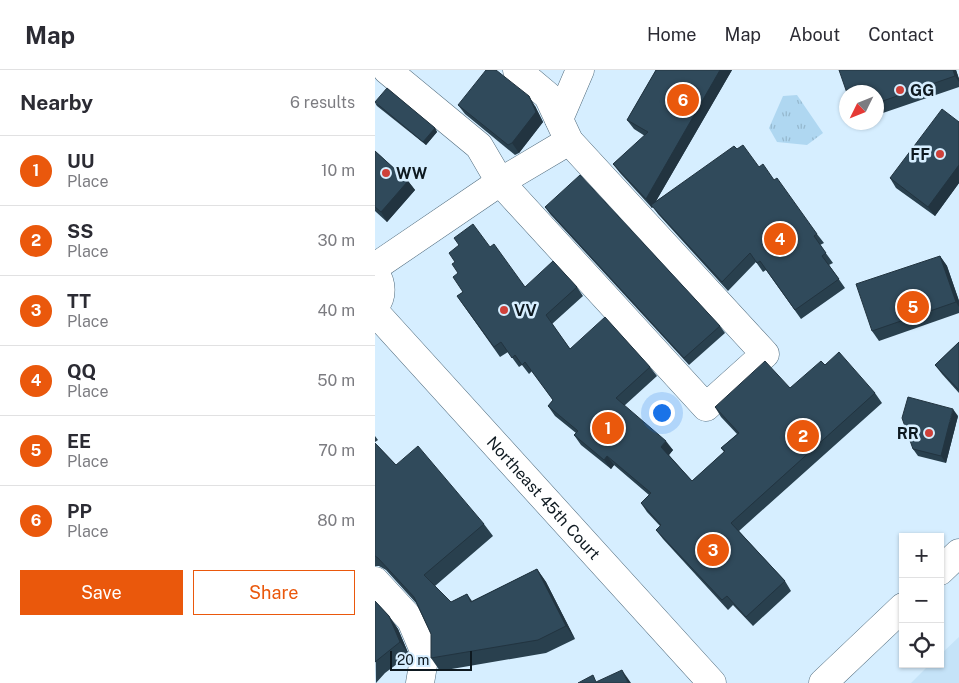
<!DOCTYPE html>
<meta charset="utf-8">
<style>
body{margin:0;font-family:"Public Sans",sans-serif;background:#f2f2f3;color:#2b2b33}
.controls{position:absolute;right:15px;bottom:15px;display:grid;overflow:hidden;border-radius:0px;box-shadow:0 1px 4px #0004}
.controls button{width:45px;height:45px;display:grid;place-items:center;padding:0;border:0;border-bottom:1px solid #e1e1e2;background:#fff;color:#2b2b33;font:25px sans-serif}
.compass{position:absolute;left:464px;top:15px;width:45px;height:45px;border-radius:50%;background:#fff;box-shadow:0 1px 4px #0004;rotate:227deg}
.scale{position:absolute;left:15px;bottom:12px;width:82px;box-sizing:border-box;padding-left:5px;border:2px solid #0e1920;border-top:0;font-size:14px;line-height:18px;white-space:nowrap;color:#0e1920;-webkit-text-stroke:4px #d6eeff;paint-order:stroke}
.you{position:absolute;left:286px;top:342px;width:18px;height:18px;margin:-12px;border:4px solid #fff;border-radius:50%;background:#1a73e8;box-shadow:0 0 0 8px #1a73e833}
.badge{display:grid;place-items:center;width:32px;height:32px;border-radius:50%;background:#ea580c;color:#fff;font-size:16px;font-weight:700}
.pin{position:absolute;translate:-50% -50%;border:2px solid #fff;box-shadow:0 1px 5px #0006}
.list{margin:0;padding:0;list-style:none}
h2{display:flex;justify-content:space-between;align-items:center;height:65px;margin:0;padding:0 20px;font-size:21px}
h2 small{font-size:16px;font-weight:400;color:#7c7c81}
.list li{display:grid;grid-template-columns:32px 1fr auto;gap:15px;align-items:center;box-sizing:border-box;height:70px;padding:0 20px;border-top:1px solid #e1e1e2}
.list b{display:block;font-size:19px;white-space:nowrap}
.list p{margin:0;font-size:16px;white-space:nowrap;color:#7c7c81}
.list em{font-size:16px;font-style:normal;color:#7c7c81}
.actions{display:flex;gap:10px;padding:15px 20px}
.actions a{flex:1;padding:11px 0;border:1px solid #ea580c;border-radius:0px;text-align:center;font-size:18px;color:#ea580c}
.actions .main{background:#ea580c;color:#fff}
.icon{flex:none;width:28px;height:28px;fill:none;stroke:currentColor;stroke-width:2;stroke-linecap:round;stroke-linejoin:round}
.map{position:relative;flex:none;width:584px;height:613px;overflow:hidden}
header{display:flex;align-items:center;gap:30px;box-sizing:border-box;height:70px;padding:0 25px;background:#fff;border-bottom:1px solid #e1e1e2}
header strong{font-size:24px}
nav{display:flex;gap:28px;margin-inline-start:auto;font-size:18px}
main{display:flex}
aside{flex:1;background:#fff}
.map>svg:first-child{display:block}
.built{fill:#c5e3f8}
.park{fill:url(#park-tufts)}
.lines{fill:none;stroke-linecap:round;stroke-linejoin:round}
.minor-casing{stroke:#4f6a7c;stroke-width:29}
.major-casing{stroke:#4f6a7c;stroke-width:29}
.minor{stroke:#fff;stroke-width:28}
.major{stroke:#fff;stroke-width:28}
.wall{fill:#29404e}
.shaded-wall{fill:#223440}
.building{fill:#304a5b;stroke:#223440}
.poi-dot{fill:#cf413a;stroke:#d6eeff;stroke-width:2}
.labels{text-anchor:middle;stroke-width:5;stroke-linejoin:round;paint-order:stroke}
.poi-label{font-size:16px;font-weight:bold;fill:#0e1920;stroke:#d6eeff;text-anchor:start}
.street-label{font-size:16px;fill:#0e1920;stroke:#d6eeff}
</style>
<header>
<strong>Map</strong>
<nav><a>Home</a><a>Map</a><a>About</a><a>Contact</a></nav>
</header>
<main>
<aside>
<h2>Nearby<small>6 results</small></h2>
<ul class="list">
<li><span class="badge">1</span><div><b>UU</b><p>Place</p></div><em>10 m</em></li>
<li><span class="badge">2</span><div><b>SS</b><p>Place</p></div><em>30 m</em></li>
<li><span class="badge">3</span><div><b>TT</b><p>Place</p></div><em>40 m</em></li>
<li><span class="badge">4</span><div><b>QQ</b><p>Place</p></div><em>50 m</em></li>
<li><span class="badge">5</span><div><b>EE</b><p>Place</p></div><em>70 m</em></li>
<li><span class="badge">6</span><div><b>PP</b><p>Place</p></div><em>80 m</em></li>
</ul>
<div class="actions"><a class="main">Save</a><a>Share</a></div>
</aside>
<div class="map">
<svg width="584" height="613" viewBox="0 0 584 613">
<defs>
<pattern id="park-tufts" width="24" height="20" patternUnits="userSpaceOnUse" patternTransform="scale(1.25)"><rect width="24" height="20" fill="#afd7f1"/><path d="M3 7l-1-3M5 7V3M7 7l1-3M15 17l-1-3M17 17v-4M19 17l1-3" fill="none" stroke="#95b8ce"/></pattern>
</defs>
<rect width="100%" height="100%" fill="#d6eeff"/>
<polygon class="built" points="584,567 584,613 536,613 555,594 565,594 565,585"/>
<polygon class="park" points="422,25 448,63 432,75 402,72 394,58 408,26"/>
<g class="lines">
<g class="minor-casing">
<g id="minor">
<polyline points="12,0 104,76 125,112 331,337 390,284 194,71 173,26 142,0"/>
<polyline points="184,49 205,0"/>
<polyline points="0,197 125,112 194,71"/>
<path d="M0,203C7,213 8,226 0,236"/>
<path id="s1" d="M0,242L337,613"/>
<polyline points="0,511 36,550 50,583 45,613"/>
</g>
</g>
<g class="major-casing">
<g id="major">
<polyline points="565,501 584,483"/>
<polyline points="448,613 528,537"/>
</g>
</g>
<use href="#minor" class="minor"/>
<use href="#major" class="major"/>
</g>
<g class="wall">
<polygon points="281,0 357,0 281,131 362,79 399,110 442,164 449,173 445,175 458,193 454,195 470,218 426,249 391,200 388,202 381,192 353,221 283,144 278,137 277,138 245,103 238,94 270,66 259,59 252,50"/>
<polygon points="464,0 581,0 584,9 584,17 502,45 502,22"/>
<polygon points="0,33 60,58 62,62 51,75 2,36"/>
<polygon points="83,35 160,36 168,52 144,83 140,85 90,44"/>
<polygon points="584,52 584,113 560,146 521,118 515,108"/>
<polygon points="0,81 33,111 40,120 12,152 0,141"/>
<polygon points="170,137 345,256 350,263 314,295 175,144"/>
<polygon points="115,177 150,217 202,217 208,226 177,254 195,279 275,297 282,306 249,336 298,380 294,385 317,411 349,382 346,378 362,364 346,347 340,337 415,318 450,295 500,323 507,333 364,461 410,511 416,521 378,556 358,535 353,540 288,469 281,460 285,456 272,442 266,433 274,425 239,395 236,399 206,375 199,365 201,363 180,346 173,336 178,330 157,301 154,304 147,295 144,297 133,282 125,287 82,226 88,222 83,204"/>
<polygon points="565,186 572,196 584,231 584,243 504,271 497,261"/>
<polygon points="584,272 584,323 567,304 560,295"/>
<polygon points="583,346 571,393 543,386 538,379"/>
<polygon points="0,366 3,370 0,372"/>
<polygon points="0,373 21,395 109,454 118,466 60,516 76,532 92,524 97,531 162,499 171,512 200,569 171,583 65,601 56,588 56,564 41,533 11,500 4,496 0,496"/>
<polygon points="0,531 14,546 23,559 34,585 10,603 1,613"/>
</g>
<g class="shaded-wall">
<polygon points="345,0 357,0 277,138 271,129"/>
<polygon points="578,0 581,0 584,9 584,12 580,6"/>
<polygon points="154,26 160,36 168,52 144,83 137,73"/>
<polygon points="60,58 62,62 51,75 48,72"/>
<polygon points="584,95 584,113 560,146 553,137"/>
<polygon points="33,111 40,120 12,152 6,142"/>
<polygon points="565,186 572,196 584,231 584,237 581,232"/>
<polygon points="578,339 583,346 571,393 566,386"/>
<polygon points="291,371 298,380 293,386 286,377"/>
<polygon points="232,386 239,395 236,399 229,390"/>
<polygon points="162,499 171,512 200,569 191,556"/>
<polygon points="14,546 23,559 34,585 25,572"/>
<polygon points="247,600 256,613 253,613"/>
</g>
<g class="building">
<polygon points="111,0 121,0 154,26 161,42 137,73 133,75 83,35"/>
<polygon points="281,0 345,0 271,129 238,94 273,62 252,50"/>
<polygon points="464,0 578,0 580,6 502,33 502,22 472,23"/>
<polygon points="12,18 60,58 48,72 0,32"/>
<polygon points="567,39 584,52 584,95 553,137 515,108"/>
<polygon points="368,75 384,97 388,94 399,110 402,108 442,164 439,166 451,183 447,186 464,209 420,240 385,191 382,193 375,183 347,212 276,135 359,76 362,79"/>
<polygon points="0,81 33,111 6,142 0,137"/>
<polygon points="205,105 345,256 309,288 170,137"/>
<polygon points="98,154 115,177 119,174 150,217 178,191 202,217 171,245 195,279 230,247 275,297 241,328 291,371 286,377 317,411 350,381 346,378 364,363 340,337 390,291 415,318 446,291 450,295 464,282 500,323 356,453 410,511 371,547 352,526 347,530 281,460 286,455 266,433 276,423 232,386 229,390 199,365 203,361 173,336 178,330 150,292 147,295 140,285 137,288 126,272 119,277 82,226 88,222 78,207 83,203 77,194 80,192 74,183 84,175 79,168"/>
<polygon points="565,186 581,232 497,261 481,214"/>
<polygon points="584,272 584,320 560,295"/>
<polygon points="533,327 578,339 566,386 538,379 527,348"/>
<polygon points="0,373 21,395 43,376 109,454 49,505 76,532 92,524 96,532 162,499 191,556 163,570 56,588 56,564 39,527 3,488 0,486"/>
<polygon points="0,531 14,546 25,572 0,592"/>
<polygon points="247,600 253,613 203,613 218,605 221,612"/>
</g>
<g class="poi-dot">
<circle cx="525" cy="20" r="5"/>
<circle cx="565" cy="84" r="5"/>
<circle cx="11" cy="103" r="5"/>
<circle cx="129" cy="240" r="5"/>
<circle cx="554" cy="363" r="5"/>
</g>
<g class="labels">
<g class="poi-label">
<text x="535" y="26">GG</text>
<text x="555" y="90" text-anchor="end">FF</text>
<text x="21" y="109">WW</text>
<text x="139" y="246">VV</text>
<text x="544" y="369" text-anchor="end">RR</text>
</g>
<g class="street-label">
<text dy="6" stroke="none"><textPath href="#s1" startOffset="251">Northeast 45th Court</textPath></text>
</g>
</g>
</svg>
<div class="controls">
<button>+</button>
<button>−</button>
<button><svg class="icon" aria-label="locate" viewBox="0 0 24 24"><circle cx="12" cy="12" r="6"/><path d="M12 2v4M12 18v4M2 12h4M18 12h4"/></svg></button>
</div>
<svg class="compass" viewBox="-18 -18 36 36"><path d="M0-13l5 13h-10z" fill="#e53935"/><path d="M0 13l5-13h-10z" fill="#7c7c81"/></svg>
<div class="scale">20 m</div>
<div class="you"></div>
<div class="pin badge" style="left:233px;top:358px">1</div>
<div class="pin badge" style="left:428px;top:366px">2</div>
<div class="pin badge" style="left:338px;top:480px">3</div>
<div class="pin badge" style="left:405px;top:169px">4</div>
<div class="pin badge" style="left:538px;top:237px">5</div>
<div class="pin badge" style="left:308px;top:30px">6</div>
</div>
</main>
